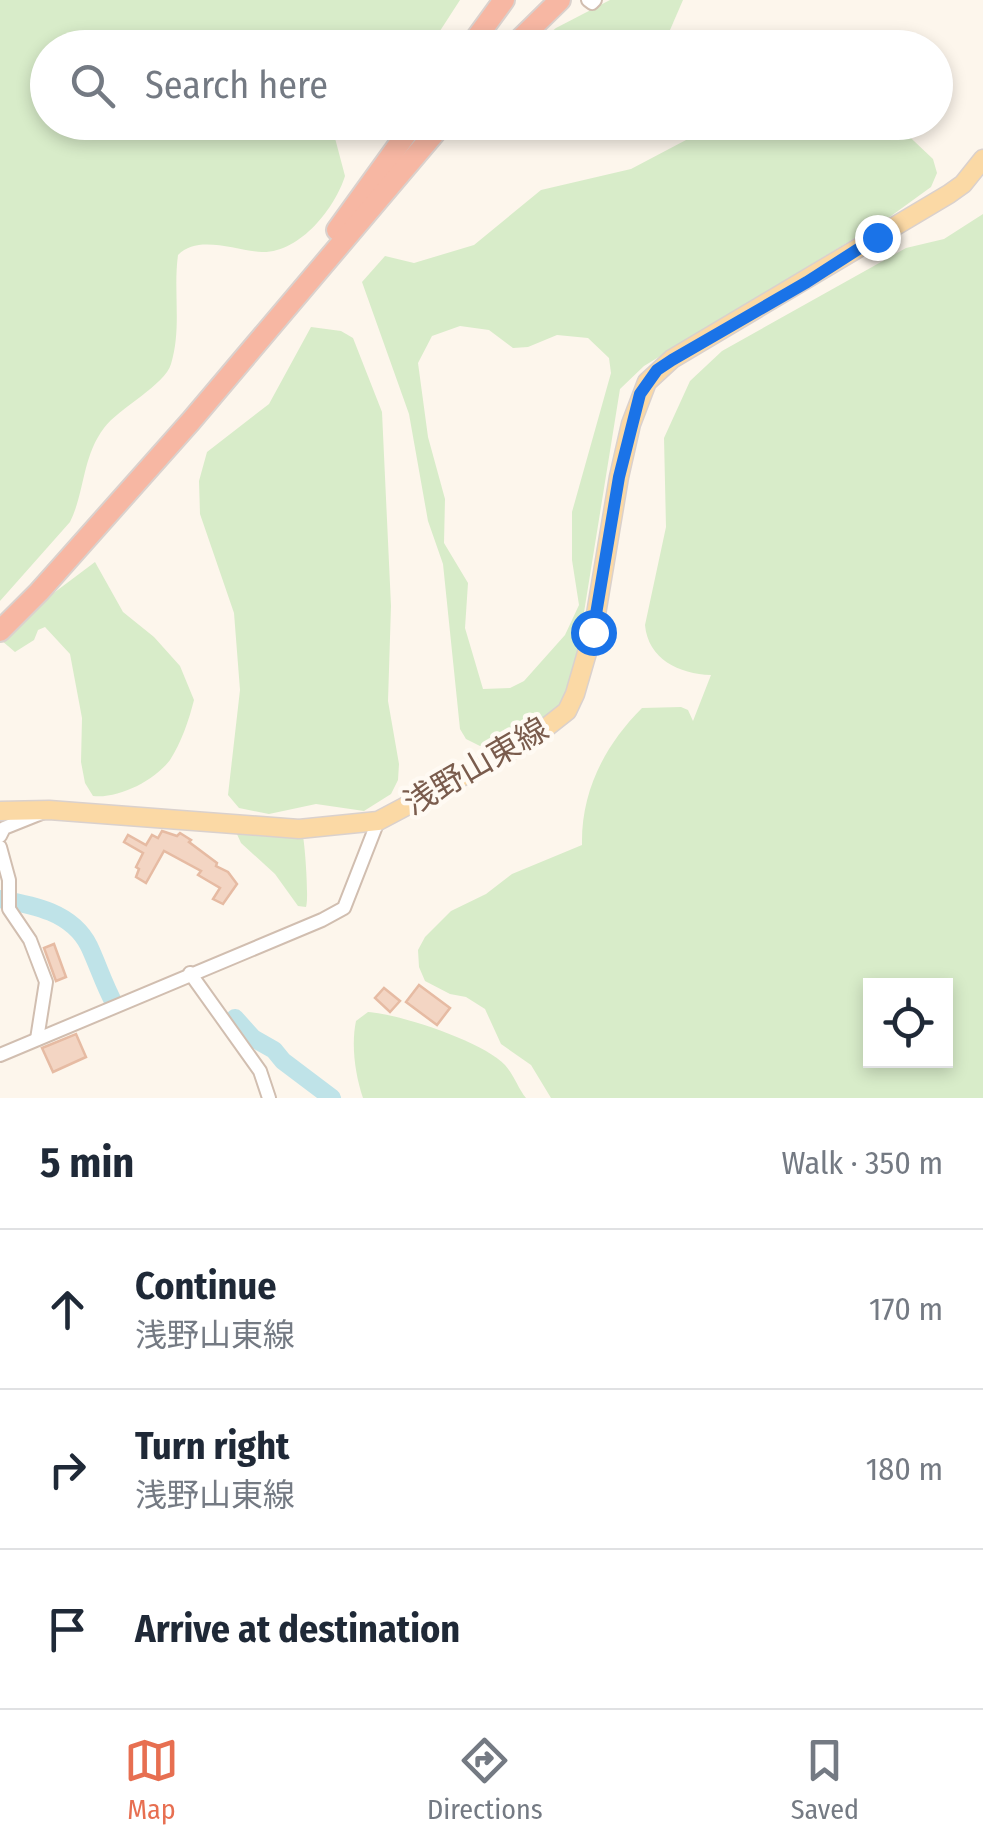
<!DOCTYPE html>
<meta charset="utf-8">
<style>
body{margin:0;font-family:"Fira Sans Condensed","Noto Sans JP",sans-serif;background:#f2f2f3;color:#1f2937}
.controls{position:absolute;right:30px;bottom:30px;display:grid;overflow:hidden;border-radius:0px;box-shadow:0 5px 15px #0003}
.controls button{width:90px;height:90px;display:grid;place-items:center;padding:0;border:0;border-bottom:2px solid #e0e1e3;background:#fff;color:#1f2937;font:50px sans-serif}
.stop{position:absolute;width:30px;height:30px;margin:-22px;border:8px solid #1a73e8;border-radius:50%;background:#fff}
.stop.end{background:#1a73e8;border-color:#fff;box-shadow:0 2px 10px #0008}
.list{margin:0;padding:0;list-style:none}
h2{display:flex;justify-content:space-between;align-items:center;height:130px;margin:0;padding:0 40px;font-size:42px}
h2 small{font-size:32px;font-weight:400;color:#747a83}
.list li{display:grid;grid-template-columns:65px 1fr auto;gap:30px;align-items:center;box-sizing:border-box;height:160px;padding:0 40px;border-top:2px solid #e0e1e3}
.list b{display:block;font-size:38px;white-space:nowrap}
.list p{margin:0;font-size:32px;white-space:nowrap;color:#747a83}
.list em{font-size:32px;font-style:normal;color:#747a83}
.icon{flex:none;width:55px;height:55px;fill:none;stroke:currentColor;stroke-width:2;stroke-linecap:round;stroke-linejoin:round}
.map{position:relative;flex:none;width:983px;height:1098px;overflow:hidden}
.search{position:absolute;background:#fff;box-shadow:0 5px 15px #0003;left:30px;right:30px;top:30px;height:110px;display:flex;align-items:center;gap:25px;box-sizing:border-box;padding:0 35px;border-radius:55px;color:#747a83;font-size:38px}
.sheet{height:610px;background:#fff}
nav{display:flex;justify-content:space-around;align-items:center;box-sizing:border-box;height:140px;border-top:2px solid #e0e1e3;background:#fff;font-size:28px;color:#747a83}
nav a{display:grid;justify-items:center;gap:5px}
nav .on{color:#e76f51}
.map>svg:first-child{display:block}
.green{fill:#d8ecc9;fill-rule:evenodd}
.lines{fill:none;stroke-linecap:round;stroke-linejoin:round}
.river{stroke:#bfe3e8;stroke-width:18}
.building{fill:#f3d5c3;stroke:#e6bba3;stroke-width:2.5}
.minor-casing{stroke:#d1beb0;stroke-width:16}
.major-casing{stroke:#dad1cd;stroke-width:21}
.highway-casing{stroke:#dad1cd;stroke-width:24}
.minor{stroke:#fff;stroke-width:12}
.major{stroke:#fbd9a5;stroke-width:18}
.highway{stroke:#f7b7a3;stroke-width:20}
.route{stroke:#1a73e8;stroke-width:12}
.labels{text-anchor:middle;stroke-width:9;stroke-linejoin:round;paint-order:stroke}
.street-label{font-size:32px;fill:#7a5c4d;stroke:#fffaf3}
</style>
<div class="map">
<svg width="983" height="1098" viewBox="0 0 983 1098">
<rect width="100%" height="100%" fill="#fdf6ec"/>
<g class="green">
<path d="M0,0H460L438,34L415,47L48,48V122L331,123L345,176C335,208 300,253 262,252C237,251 198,234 178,255C173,292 182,328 171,364C165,385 119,408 104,428C82,457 85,492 70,522L0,601Z"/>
<polygon points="610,0 683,0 670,30 653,47 532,47 556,28"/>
<path d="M704,123H895L933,159L937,173L931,187L891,216L644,366L620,389L571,693L528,739L513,744L480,746L466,739L460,729L443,564L428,521L409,414L362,282L385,256L414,263L474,245L541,190L631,169L686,140ZM460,326L489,330L513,348L528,347L557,335L588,338L609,358L611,373L572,512V560L579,605L565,635L524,681L510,688L483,689L465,628L468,583L444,543L445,499L428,437L418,363L432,336Z"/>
<path d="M983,214V1098H551L531,1065L501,1044L485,1009L466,997L450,994L425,981L419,967L418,950L425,937L451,911L486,894L512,874L582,845C581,792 604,746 642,708L681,707L688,710L693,721L711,675C679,674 648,659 645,625L666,527L664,438L690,381L722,351L906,248L944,239ZM870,986H946V1060H870Z"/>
<polygon points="311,327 341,331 353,338 382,412 391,606 388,701 399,764 398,780 391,794 364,811 316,804 269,814 239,808 228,795 240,690 234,613 200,514 199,481 207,452 269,404"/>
<path d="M95,562L123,612L154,637L180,666L194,700C189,720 181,743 170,760C154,781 118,799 93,796L85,783L81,762L82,718L70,654L45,627L38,630L34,640L15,652L1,640L15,622Z"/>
<path d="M236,832L303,837C305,845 309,899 306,907L298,906L275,874L241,843Z"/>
<path d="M368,1012C400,1014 484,1042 505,1065C514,1075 518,1088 526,1098H363C355,1074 351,1045 356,1021Z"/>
</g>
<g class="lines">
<g class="river">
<path d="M0,899C33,905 72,912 89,946C98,965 104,985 115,1005"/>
<polyline points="235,1018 253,1038 274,1050 283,1061 332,1098"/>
</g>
</g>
<g class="building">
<polygon points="162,831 177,836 180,833 191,840 189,842 217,863 216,866 228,872 237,884 223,904 213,899 220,888 198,875 201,871 164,851 146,883 136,877 139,869 136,867 143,853 124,842 128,835 146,845 152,835 158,838"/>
<polygon points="54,944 66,977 56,981 44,948"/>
<polygon points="419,985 450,1008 437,1025 406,1002"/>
<polygon points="384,988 400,1001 390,1012 375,998"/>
<polygon points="76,1034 86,1057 53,1072 42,1048"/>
</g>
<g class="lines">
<g class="minor-casing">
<g id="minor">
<polyline points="588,0 592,3 595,0"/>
<polyline points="0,836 4,828 44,812"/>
<polyline points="0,847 9,880 9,909 30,940 46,982 37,1039"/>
<polyline points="190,973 260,1071 269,1098"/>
<polyline points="0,1055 322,920 344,908 378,821"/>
</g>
</g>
<g class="major-casing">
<polyline id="major" points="0,811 49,810 299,829 378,821 529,741 567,711 575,694 593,632 619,477 631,424 647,382 672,359 949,194 963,184 983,159"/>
</g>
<g class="highway-casing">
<g id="highway">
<polyline points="469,48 504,0"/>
<polyline points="511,48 560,0"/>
<polyline points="337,230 415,122"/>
<polyline points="0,631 39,592 191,421 444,122"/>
</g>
</g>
<use href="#minor" class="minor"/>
<use href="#major" class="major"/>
<use href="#highway" class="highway"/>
</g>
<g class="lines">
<polyline class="route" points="593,632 619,477 640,394 657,370 672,360 807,282 877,237"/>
</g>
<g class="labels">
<g class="street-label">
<text transform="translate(476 766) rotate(-30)" y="11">浅野山東線</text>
</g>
</g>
</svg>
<div class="controls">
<button><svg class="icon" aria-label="locate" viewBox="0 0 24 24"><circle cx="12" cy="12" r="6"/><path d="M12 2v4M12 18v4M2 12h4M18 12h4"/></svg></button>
</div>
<div class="stop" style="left:593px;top:632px"></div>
<div class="stop end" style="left:877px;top:237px"></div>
<div class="search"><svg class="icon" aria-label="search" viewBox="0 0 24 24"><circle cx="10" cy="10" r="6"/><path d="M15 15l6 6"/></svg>Search here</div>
</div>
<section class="sheet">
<h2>5 min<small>Walk · 350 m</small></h2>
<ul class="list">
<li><svg class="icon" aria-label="ahead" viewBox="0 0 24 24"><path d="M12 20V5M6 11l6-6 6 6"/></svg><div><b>Continue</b><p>浅野山東線</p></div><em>170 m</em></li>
<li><svg class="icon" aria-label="right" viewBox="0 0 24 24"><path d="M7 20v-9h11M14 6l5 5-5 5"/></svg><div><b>Turn right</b><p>浅野山東線</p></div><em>180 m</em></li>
<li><svg class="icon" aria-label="arrive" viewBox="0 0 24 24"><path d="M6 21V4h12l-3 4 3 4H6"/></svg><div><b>Arrive at destination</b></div></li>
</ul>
</section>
<nav>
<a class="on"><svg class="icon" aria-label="map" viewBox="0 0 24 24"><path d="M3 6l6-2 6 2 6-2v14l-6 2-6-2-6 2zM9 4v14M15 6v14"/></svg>Map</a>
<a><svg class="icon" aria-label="directions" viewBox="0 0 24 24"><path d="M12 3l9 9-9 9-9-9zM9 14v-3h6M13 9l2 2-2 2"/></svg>Directions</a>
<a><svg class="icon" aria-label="saved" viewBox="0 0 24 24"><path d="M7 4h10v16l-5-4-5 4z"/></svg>Saved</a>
</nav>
